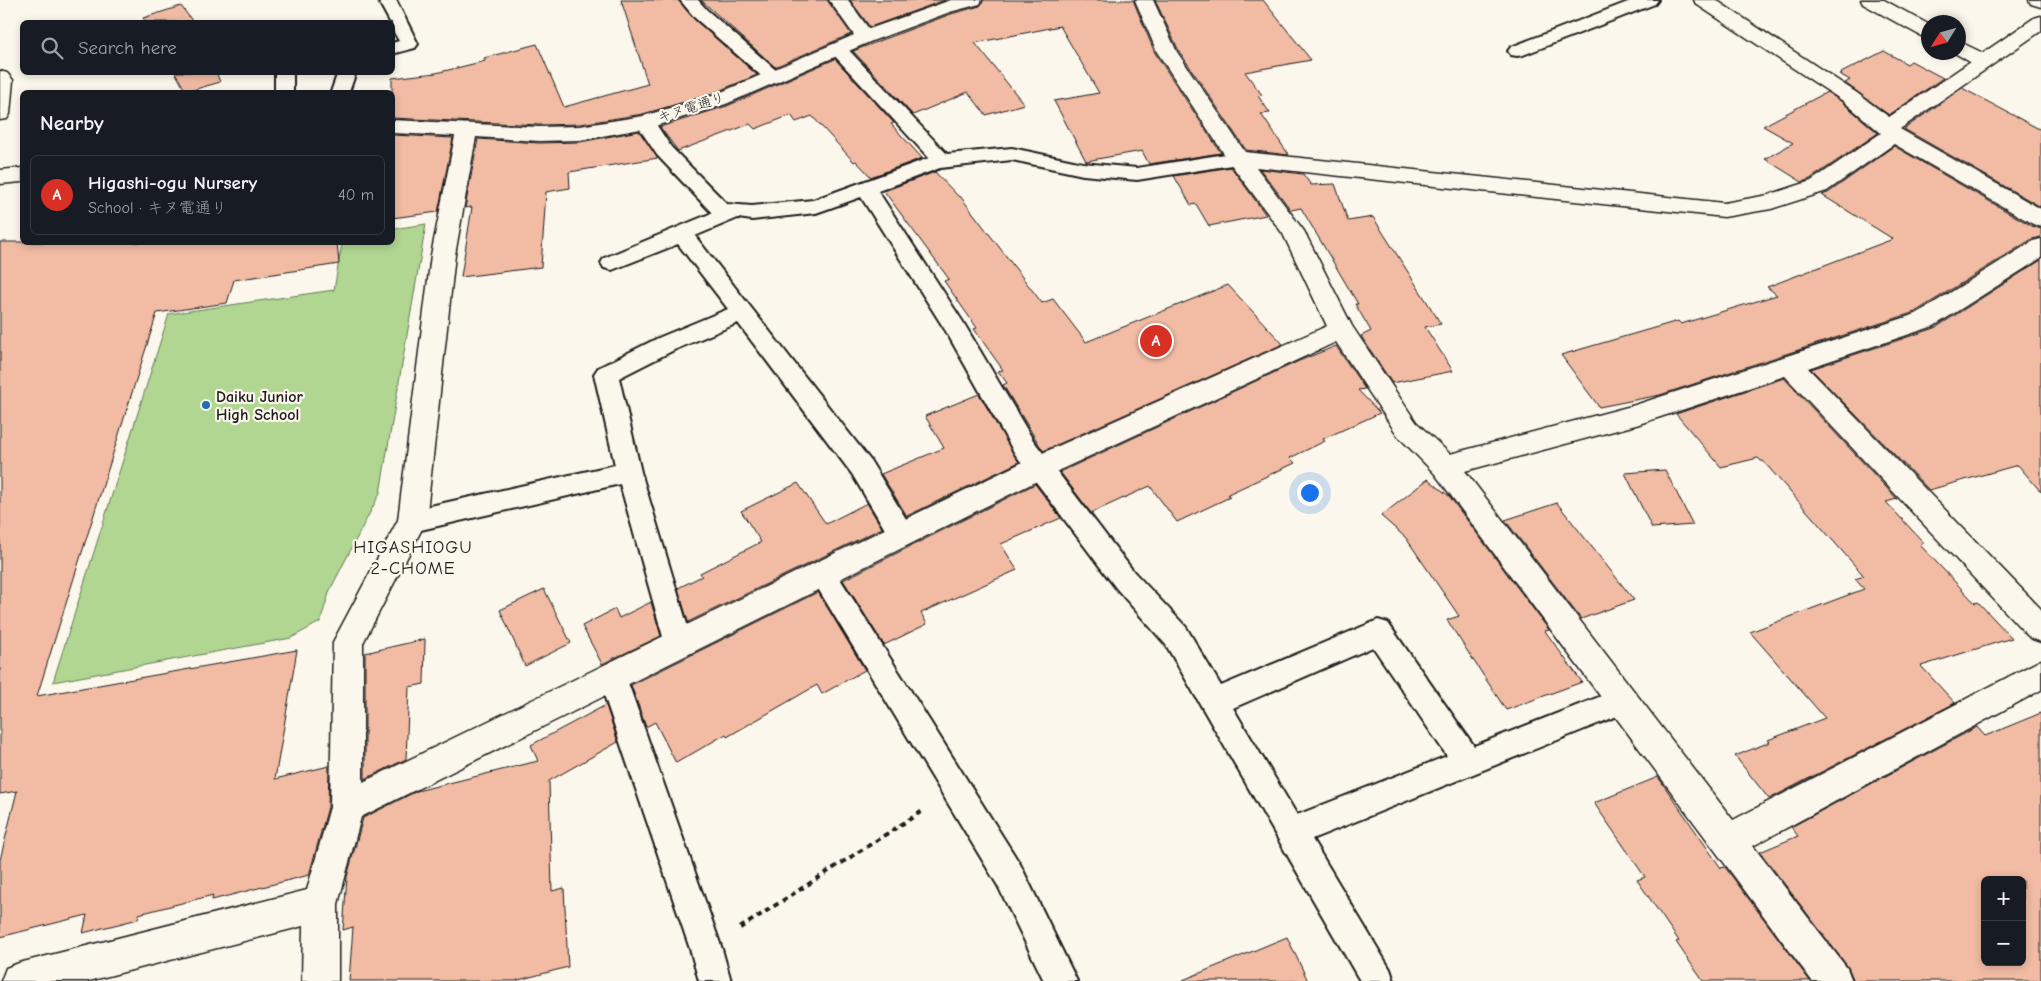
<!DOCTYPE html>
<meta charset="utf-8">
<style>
body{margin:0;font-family:"Comic Neue","Klee One",sans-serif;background:#242831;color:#f1f3f6}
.controls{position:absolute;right:15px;bottom:15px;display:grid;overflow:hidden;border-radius:8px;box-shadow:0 2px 8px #0003}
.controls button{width:45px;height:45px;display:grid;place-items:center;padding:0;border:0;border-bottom:1px solid #363941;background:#171b24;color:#f1f3f6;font:25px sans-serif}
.compass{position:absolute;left:1921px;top:15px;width:45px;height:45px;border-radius:50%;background:#171b24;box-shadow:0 2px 8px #0003;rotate:233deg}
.you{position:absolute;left:1309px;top:492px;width:18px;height:18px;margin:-12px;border:4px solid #fff;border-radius:50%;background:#1a73e8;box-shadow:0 0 0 8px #1a73e833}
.badge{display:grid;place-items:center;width:32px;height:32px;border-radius:50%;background:#d93025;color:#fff;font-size:16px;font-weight:700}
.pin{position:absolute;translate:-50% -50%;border:2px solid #fff;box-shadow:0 1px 5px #0006}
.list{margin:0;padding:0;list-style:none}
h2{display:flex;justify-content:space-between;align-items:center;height:65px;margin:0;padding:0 20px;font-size:21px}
h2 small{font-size:16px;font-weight:400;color:#9ea1a6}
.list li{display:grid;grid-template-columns:32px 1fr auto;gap:15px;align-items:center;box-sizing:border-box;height:80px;margin:0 10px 10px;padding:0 10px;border:1px solid #363941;border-radius:8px}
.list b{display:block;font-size:19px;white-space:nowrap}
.list p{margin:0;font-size:16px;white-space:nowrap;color:#9ea1a6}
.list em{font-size:16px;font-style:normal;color:#9ea1a6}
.icon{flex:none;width:28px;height:28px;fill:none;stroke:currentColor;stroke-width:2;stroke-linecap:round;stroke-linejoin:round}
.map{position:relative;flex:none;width:2041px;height:981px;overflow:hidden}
.search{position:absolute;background:#171b24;box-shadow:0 2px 8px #0003;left:20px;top:20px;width:375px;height:55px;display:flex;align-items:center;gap:12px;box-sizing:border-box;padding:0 18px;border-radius:8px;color:#9ea1a6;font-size:19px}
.panel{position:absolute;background:#171b24;box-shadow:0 2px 8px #0003;left:20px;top:90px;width:375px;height:155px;border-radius:8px}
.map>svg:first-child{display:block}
.green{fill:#b0d692;stroke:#667957}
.building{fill:#f1bba4;stroke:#1c1c1c;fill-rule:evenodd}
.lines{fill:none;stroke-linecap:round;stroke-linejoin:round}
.service-casing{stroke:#1c1c1c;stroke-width:4}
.minor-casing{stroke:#1c1c1c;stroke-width:3}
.path{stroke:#1c1c1c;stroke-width:4;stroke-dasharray:5.5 4.5;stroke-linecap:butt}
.service{fill:#fbf7ec;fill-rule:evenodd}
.minor{fill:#fbf7ec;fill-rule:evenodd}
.poi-dot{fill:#1f6fb2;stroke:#fbf7ec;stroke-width:2}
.labels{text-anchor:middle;stroke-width:4.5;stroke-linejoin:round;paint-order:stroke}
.far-street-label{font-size:14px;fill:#1c1c1c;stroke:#fbf7ec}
.poi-label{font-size:16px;font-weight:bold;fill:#1c1c1c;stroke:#fbf7ec;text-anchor:start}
.neighbourhood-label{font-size:18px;letter-spacing:1px;fill:#1c1c1c;stroke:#fbf7ec}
</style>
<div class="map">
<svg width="2041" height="981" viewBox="0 0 2041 981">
<rect width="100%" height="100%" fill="#fbf7ec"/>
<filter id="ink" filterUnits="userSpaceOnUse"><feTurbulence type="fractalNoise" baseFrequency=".02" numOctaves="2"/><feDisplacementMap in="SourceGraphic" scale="10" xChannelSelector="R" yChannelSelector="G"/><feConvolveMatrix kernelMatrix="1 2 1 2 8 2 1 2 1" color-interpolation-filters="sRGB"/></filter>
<g filter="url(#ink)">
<polygon class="green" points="426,224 380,493 330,590 320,622 291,638 53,682 169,314 334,290 342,243 392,242 393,229"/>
<g class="building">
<polygon points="621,0 678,0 694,19 757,75 711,94 643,114 580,124 539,125 392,118 392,78 436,73 485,61 484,58 537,44 564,107 648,84"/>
<polygon points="701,0 827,0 851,34 775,67"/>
<polygon points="850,0 945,0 870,27"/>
<polygon points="984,0 1133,0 1155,53 1221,153 1149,164 1142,151 1086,161 1054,101 1099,93 1060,26 975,43 1024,104 986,115 968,92 913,115 853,51 951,14 980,6"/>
<polygon points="1155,0 1263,0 1311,60 1245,72 1262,95 1258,96 1270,113 1261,114 1289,155 1246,150 1179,51"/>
<polygon points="181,6 193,22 146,22 143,18"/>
<polygon points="1884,51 1907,64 1911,61 1943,78 1889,115 1845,83 1850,80 1839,74"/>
<polygon points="835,59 894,123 891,124 922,158 871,177 856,161 854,162 812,116 796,122 791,115 755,129 750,124 678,151 660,127 727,106"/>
<polygon points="175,72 216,72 220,82 186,92"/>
<polygon points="1962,88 2041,130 2041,207 1904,129"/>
<polygon points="1827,92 1842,102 1878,133 1810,179 1802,182 1765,159 1793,143 1763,126"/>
<polygon points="639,131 658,158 569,172 570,188 546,192 541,267 461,277 472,207 465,208 478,139 539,143 580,142"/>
<polygon points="392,135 453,138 438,212 392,218"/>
<polygon points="1894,146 2032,226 2041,229 2041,237 2032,239 1915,312 1660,395 1599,407 1561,355 1678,321 1681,324 1777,295 1767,287 1893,239 1822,195 1828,193"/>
<polygon points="1231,167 1266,215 1209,226 1196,204 1191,205 1174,176"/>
<polygon points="1260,169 1303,174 1311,185 1335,184 1348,221 1373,217 1441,324 1425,327 1453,371 1392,383 1361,336 1371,331 1355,304 1358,304 1301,208 1291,210"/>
<polygon points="935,172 959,197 960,196 1042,303 1053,299 1086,342 1228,285 1283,344 1043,451 1003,385 1007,383 998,371 1003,370 974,329 977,328 944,281 949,279 884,191"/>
<polygon points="0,242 337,242 339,264 234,280 227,303 157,313 37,696 297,650 275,779 329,766 328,807 309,875 212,900 213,895 139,914 138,919 83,933 87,915 0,937 0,860 17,791 0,794"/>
<polygon points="2041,260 2041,492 2018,465 1929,490 1811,369 1935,328"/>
<polygon points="1336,346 1365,389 1358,390 1380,413 1323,439 1325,441 1290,458 1295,463 1228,494 1230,497 1177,522 1150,486 1091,513 1060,472 1299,361"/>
<polygon points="1784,378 1897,499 1886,502 1924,543 1920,545 1975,603 1978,602 2012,638 1921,666 1955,703 1769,799 1735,756 1770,742 1768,740 1825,718 1750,632 1864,589 1855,579 1864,576 1763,461 1761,461 1758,458 1721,467 1676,414"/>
<polygon points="979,394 1019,462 907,516 881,474 944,448 925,416"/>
<polygon points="1665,470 1693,525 1652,528 1625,473"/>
<polygon points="1428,479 1449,496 1549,630 1545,631 1582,682 1506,710 1447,620 1459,616 1406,538 1381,516"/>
<polygon points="798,483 826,524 867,503 882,528 688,622 678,588 702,576 700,573 761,542 741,511"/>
<polygon points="1035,484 1061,518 1001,544 1017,570 921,613 927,624 884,645 843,580"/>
<polygon points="1557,503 1634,600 1581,619 1505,520"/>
<polygon points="544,589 571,643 525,666 500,610"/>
<polygon points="818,592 865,670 822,694 817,685 727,737 726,734 676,763 655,722 646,727 631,685"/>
<polygon points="651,602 661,636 602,664 582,626 615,609 619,618"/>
<polygon points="425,639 424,684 409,687 406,759 365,779 365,653"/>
<polygon points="606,705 618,742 549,781 552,891 564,888 568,967 515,981 349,981 353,927 343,930 347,877 363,818 417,791 538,761 531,745"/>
<path d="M2041,713V981H1854L1848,967L1760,852L1798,836L1791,827L1977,727L1985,736ZM1985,880H2022V962H1985Z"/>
<polygon points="1658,777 1721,868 1725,867 1810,981 1703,981 1676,942 1679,941 1637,880 1645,877 1594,803"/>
<polygon points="1287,937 1308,981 1183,981 1183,980"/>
</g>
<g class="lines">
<g class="service-casing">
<g id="service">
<polygon points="378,0 396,0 418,44 415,48 392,54 392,43 399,41 392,29 392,22 390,22"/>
<polygon points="680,0 698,0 707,10 778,72 781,76 778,80 772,82 766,80 695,18"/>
<polygon points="1633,0 1658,0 1655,4 1523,55 1517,56 1511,55 1508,51 1511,47"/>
<path d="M838,44L844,45L947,154L1012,148L1083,163L1137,168L1238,152L1245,154L1248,158L1245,162L1238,164L1137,180L1083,175L1012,160L940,168L878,191L963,322L1033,440L1134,572L1186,627L1221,686L1378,620L1388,623L1474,746L1622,688L1632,692L1636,701L1632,710L1312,839L1390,969L1394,981H1360L1166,645L1116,588L1015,454L947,333L861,197L816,213L752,220L738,218L695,236L870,460L911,527L915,535L911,543L902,546L893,543L852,474L738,323L674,350L619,378L641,472L693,644L689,653L679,656L669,653L665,644L620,484L412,532L403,528L399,521L403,514L412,510L615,465L594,374L598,368L658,338L728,309L678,244L612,270L604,268L601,263L604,258L712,213L657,155L635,122L638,118L645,116L652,118L671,147L727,204L752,206L813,200L929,158L832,53L829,49L832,45ZM1373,647L1447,756L1297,815L1233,708Z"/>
<rect x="275" y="72" width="18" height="20"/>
<polygon points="338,72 356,72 349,92 331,92"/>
<polygon points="823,563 832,566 1020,864 1077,981 1044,981 998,886 814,582 810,574 814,566"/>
<polygon points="612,664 622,668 626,677 722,949 731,981 699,981 690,949 598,677 602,668"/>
</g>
</g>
<g class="minor-casing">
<g id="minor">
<polygon points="829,0 848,0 869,29 951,0 982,0 980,4 950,12 872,41 726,104 652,127 580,140 539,141 476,137 455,255 426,521 363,643 363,782 1029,459 1327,326 1283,234 1230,163 1157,52 1135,0 1153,0 1177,52 1245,152 1724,203 1768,195 1811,181 1881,133 1843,101 1696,4 1694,0 1716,0 1857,93 1889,117 1970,62 1953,52 1958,52 1958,41 1983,53 2034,18 2041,16 2041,31 1900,129 2041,209 2041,227 2033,224 1894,144 1827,191 1771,209 1724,217 1256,167 1304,231 1352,326 1416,422 1450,454 1635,405 1916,314 2033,241 2041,239 2041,258 1934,326 1808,368 2041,609 2041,642 2030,638 1785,376 1636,425 1465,471 1733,820 2041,660 2041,690 1753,846 1847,968 1852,981 1812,981 1435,474 1398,436 1336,342 1049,475 361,817 338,904 338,981 302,981 303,926 89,981 1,981 6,968 19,963 307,890 330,807 333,642 398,520 431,255 455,136 392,133 392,120 539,127 580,126 643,116 712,96 854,35"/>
<polygon points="1861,0 1884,0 1928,24 1928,38 1921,36 1863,4"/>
<polygon points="2029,0 2041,0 2041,7 2031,4"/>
<polygon points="0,71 7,73 13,80 10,114 7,119 0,120"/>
<polygon points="22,168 22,182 0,184 0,170"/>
</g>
</g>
<polyline class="path" points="740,928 924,810"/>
<use href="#service" class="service"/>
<use href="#minor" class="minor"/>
</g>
</g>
<circle class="poi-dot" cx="206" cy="405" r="5"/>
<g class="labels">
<g class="far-street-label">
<text transform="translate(691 107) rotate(-18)" y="5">キヌ電通り</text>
</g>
<g class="poi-label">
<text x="216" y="402">Daiku Junior<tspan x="216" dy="18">High School</tspan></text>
</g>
<g class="neighbourhood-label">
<text x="413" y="553">HIGASHIOGU<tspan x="413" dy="21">2-CHOME</tspan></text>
</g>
</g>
</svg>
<div class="controls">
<button>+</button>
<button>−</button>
</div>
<svg class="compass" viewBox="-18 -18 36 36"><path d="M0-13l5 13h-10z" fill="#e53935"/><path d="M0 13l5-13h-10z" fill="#9ea1a6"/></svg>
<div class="you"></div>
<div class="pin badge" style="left:1156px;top:341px">A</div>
<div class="search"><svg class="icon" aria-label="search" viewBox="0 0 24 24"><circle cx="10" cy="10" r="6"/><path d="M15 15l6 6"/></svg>Search here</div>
<section class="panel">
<h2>Nearby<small></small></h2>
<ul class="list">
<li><span class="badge">A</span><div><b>Higashi-ogu Nursery</b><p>School · キヌ電通り</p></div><em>40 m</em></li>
</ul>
</section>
</div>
